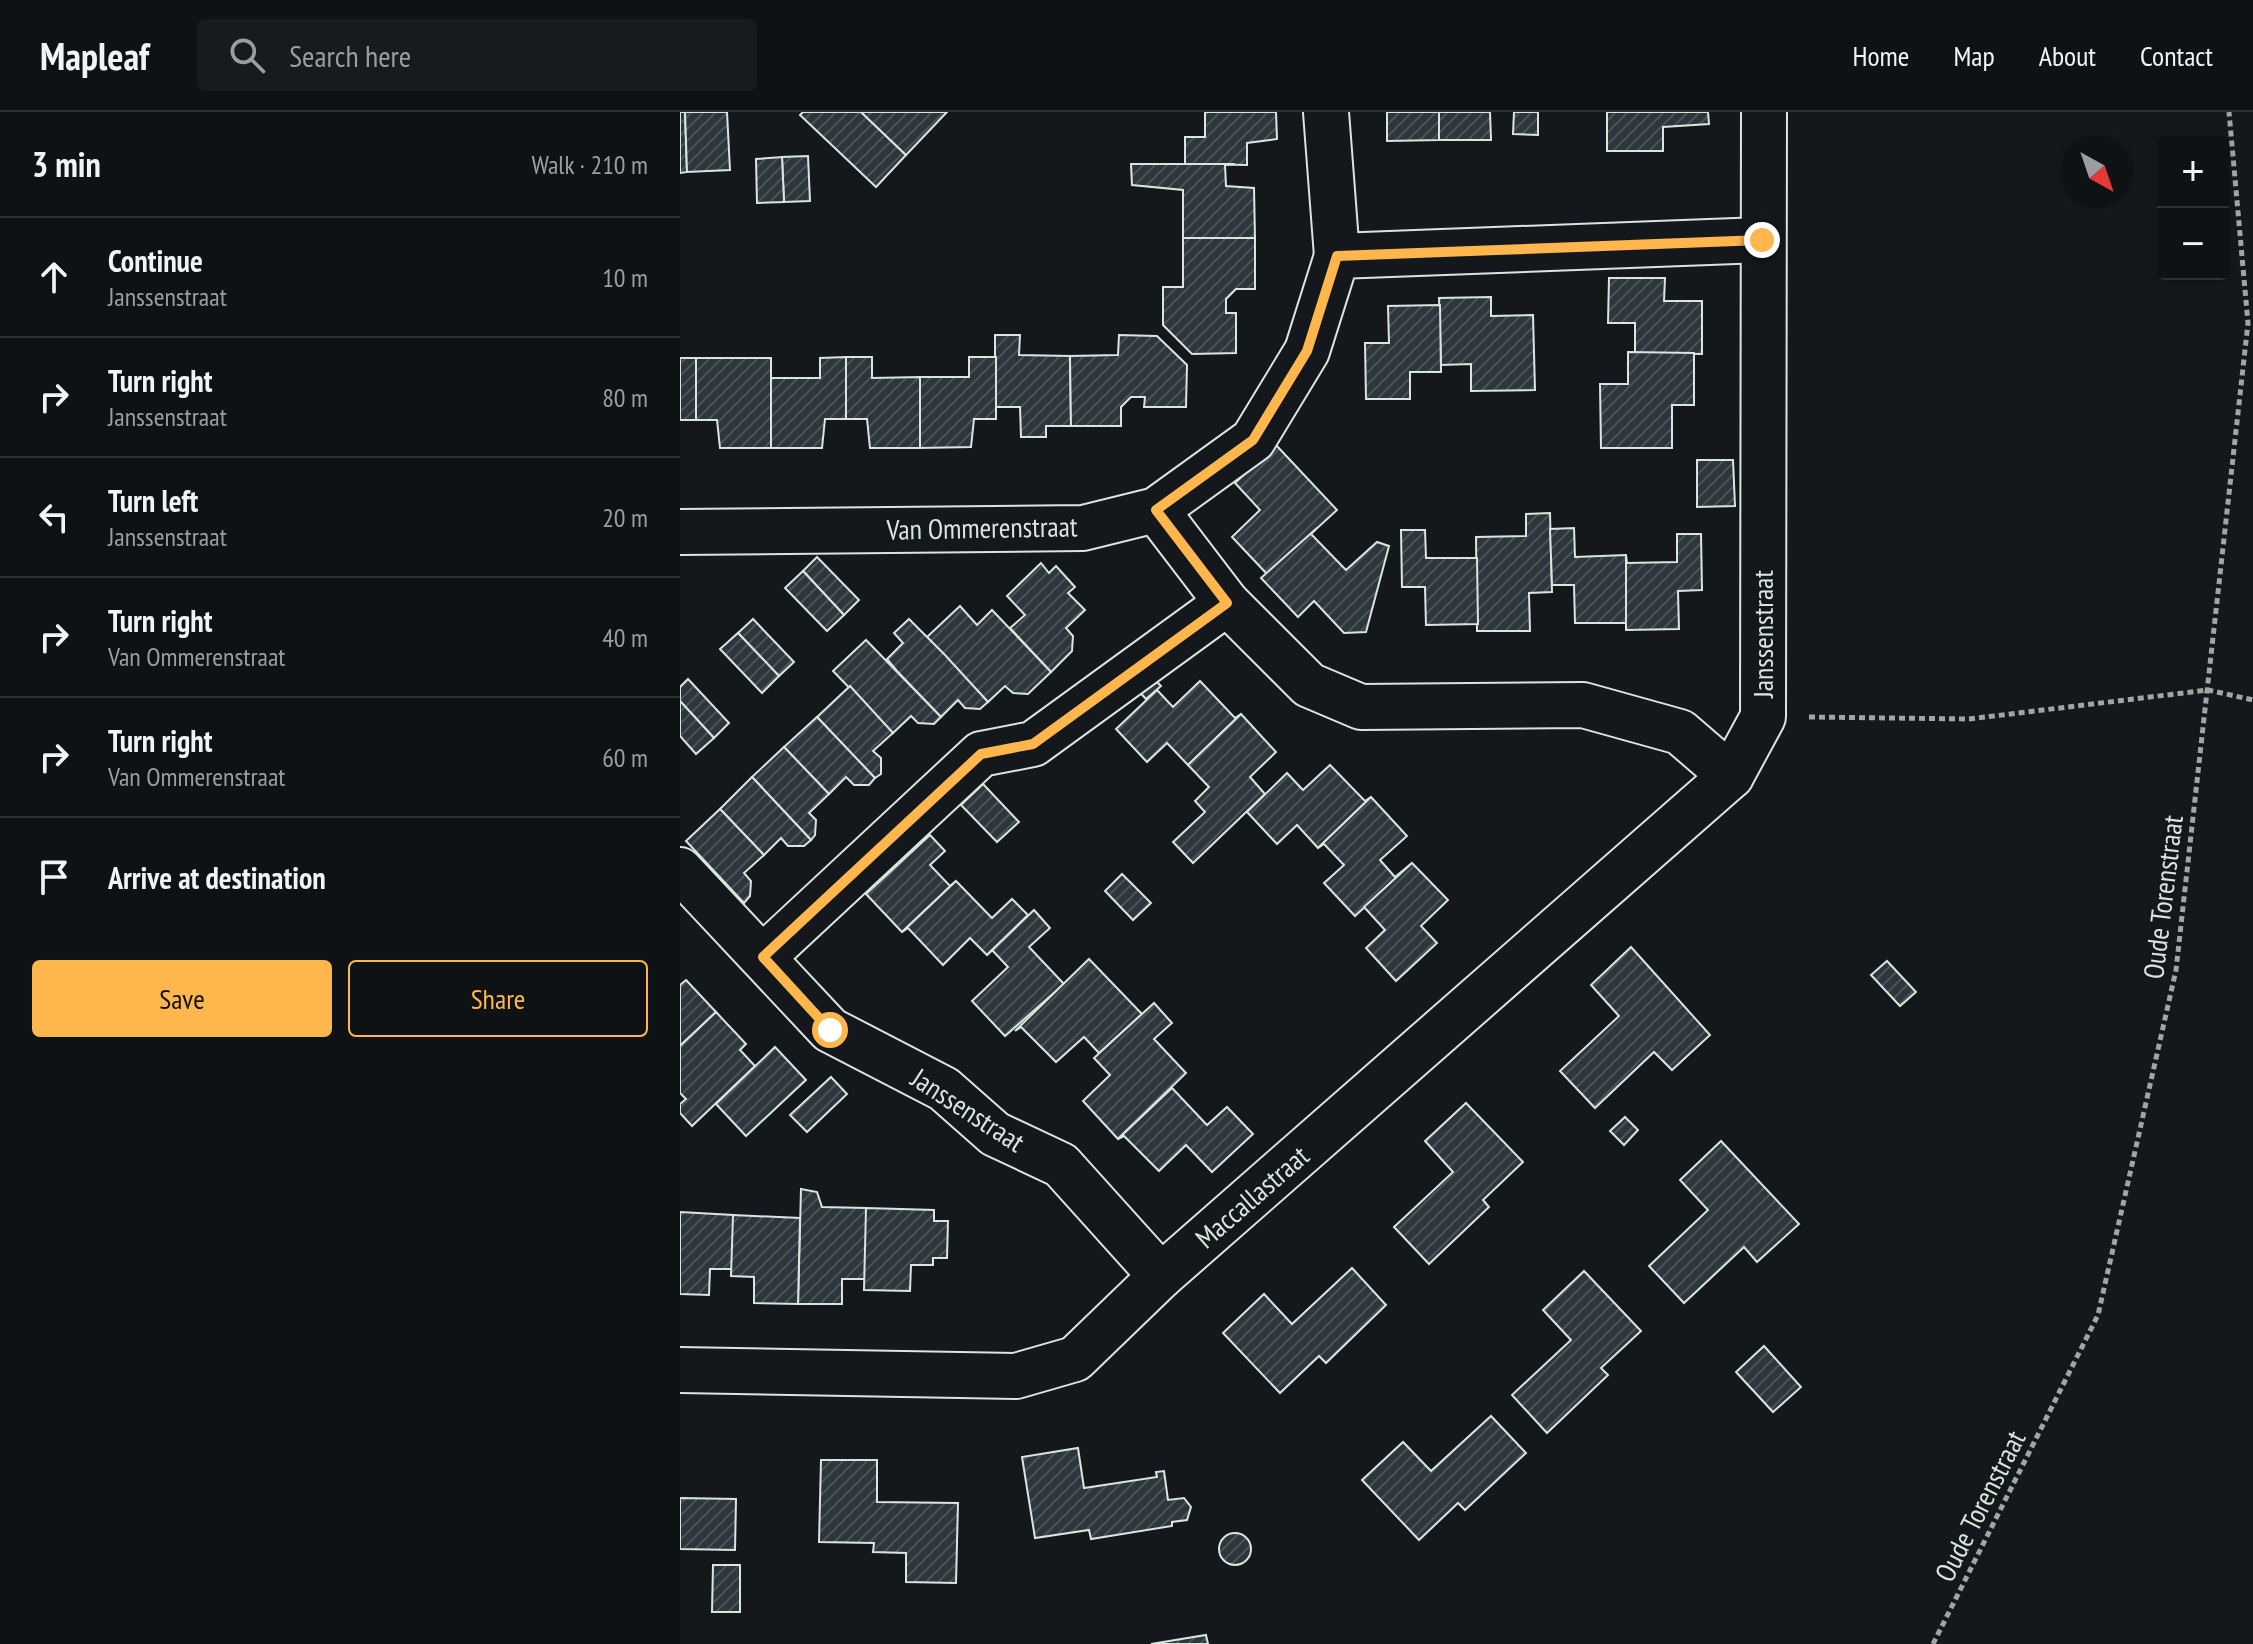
<!DOCTYPE html>
<meta charset="utf-8">
<style>
body{margin:0;font-family:"PT Sans Narrow",sans-serif;background:#181b1e;color:#f1f3f6}
.controls{position:absolute;right:24px;top:24px;display:grid;overflow:hidden;border-radius:8px;box-shadow:0 2px 6px #0004}
.controls button{width:72px;height:72px;display:grid;place-items:center;padding:0;border:0;border-bottom:2px solid #2f3234;background:#0f1215;color:#f1f3f6;font:40px sans-serif}
.compass{position:absolute;left:1381px;top:24px;width:72px;height:72px;border-radius:50%;background:#0f1215;box-shadow:0 2px 6px #0004;rotate:140deg}
.stop{position:absolute;width:24px;height:24px;margin:-18px;border:6px solid #ffb74d;border-radius:50%;background:#fff}
.stop.end{background:#ffb74d;border-color:#fff;box-shadow:0 2px 8px #0008}
.list{margin:0;padding:0;list-style:none}
h2{display:flex;justify-content:space-between;align-items:center;height:104px;margin:0;padding:0 32px;font-size:34px}
h2 small{font-size:26px;font-weight:400;color:#9b9ea0}
.list li{display:grid;grid-template-columns:52px 1fr auto;gap:24px;align-items:center;box-sizing:border-box;height:120px;padding:0 32px;border-top:2px solid #2f3234}
.list b{display:block;font-size:30px;white-space:nowrap}
.list p{margin:0;font-size:26px;white-space:nowrap;color:#9b9ea0}
.list em{font-size:26px;font-style:normal;color:#9b9ea0}
.actions{display:flex;gap:16px;padding:24px 32px}
.actions a{flex:1;padding:18px 0;border:2px solid #ffb74d;border-radius:8px;text-align:center;font-size:28px;color:#ffb74d}
.actions .main{background:#ffb74d;color:#111}
.icon{flex:none;width:44px;height:44px;fill:none;stroke:currentColor;stroke-width:2;stroke-linecap:round;stroke-linejoin:round}
.map{position:relative;flex:none;width:1573px;height:1532px;overflow:hidden}
header{display:flex;align-items:center;gap:48px;box-sizing:border-box;height:112px;padding:0 40px;background:#0f1215;border-bottom:2px solid #2f3234}
header strong{font-size:38px}
nav{display:flex;gap:44px;margin-inline-start:auto;font-size:28px}
.search{width:560px;height:72px;background:#181b1e;display:flex;align-items:center;gap:20px;box-sizing:border-box;padding:0 28px;border-radius:8px;color:#9b9ea0;font-size:30px}
main{display:flex}
aside{flex:1;background:#0f1215}
.map>svg:first-child{display:block}
.building{fill:url(#building-hatch);stroke:#d8e6dc;stroke-width:2}
.lines{fill:none;stroke-linecap:round;stroke-linejoin:round}
.minor-casing{stroke:#d8e6dc;stroke-width:48}
.path{stroke:#9da8a2;stroke-width:5;stroke-dasharray:6 4;stroke-linecap:butt}
.minor{stroke:#14181c;stroke-width:44}
.route{stroke:#ffb74d;stroke-width:10}
.labels{text-anchor:middle;stroke-width:6;stroke-linejoin:round;paint-order:stroke}
.street-label{font-size:28px;fill:#d8e6dc;stroke:#14181c}
</style>
<header>
<strong>Mapleaf</strong>
<div class="search"><svg class="icon" aria-label="search" viewBox="0 0 24 24"><circle cx="10" cy="10" r="6"/><path d="M15 15l6 6"/></svg>Search here</div>
<nav><a>Home</a><a>Map</a><a>About</a><a>Contact</a></nav>
</header>
<main>
<aside>
<h2>3 min<small>Walk · 210 m</small></h2>
<ul class="list">
<li><svg class="icon" aria-label="ahead" viewBox="0 0 24 24"><path d="M12 20V5M6 11l6-6 6 6"/></svg><div><b>Continue</b><p>Janssenstraat</p></div><em>10 m</em></li>
<li><svg class="icon" aria-label="right" viewBox="0 0 24 24"><path d="M7 20v-9h11M14 6l5 5-5 5"/></svg><div><b>Turn right</b><p>Janssenstraat</p></div><em>80 m</em></li>
<li><svg class="icon" aria-label="left" viewBox="0 0 24 24"><path d="M17 20v-9H6M10 6l-5 5 5 5"/></svg><div><b>Turn left</b><p>Janssenstraat</p></div><em>20 m</em></li>
<li><svg class="icon" aria-label="right" viewBox="0 0 24 24"><path d="M7 20v-9h11M14 6l5 5-5 5"/></svg><div><b>Turn right</b><p>Van Ommerenstraat</p></div><em>40 m</em></li>
<li><svg class="icon" aria-label="right" viewBox="0 0 24 24"><path d="M7 20v-9h11M14 6l5 5-5 5"/></svg><div><b>Turn right</b><p>Van Ommerenstraat</p></div><em>60 m</em></li>
<li><svg class="icon" aria-label="arrive" viewBox="0 0 24 24"><path d="M6 21V4h12l-3 4 3 4H6"/></svg><div><b>Arrive at destination</b></div></li>
</ul>
<div class="actions"><a class="main">Save</a><a>Share</a></div>
</aside>
<div class="map">
<svg width="1573" height="1532" viewBox="0 0 1573 1532">
<defs>
<pattern id="building-hatch" width="6" height="6" patternUnits="userSpaceOnUse" patternTransform="scale(2)"><rect width="6" height="6" fill="#2c363c"/><path d="M-1 1l2-2M0 6l6-6M5 7l2-2" fill="none" stroke="#4a5358"/></pattern>
</defs>
<rect width="100%" height="100%" fill="#14181c"/>
<g class="building">
<polygon points="0,0 5,0 7,60 0,61"/>
<polygon points="5,0 47,0 50,58 7,60"/>
<polygon points="123,0 181,0 226,43 196,75 120,3"/>
<polygon points="181,0 267,0 226,43"/>
<polygon points="525,0 596,0 597,27 567,31 567,53 505,52 505,25 525,25"/>
<polygon points="707,0 759,0 759,28 707,29"/>
<polygon points="759,0 810,0 811,28 759,28"/>
<polygon points="834,0 858,0 858,23 833,22"/>
<polygon points="927,0 1028,0 1029,12 983,15 983,39 927,39"/>
<polygon points="128,44 130,89 104,90 102,45"/>
<polygon points="102,45 104,90 77,91 76,47"/>
<polygon points="451,52 555,52 545,53 546,74 574,76 575,126 503,126 503,78 452,73"/>
<polygon points="503,126 575,126 575,177 556,177 546,187 546,201 556,201 556,241 512,242 483,213 483,175 503,175"/>
<polygon points="929,166 985,166 984,189 1022,189 1022,242 955,241 955,211 928,211"/>
<polygon points="811,185 811,204 853,203 855,278 791,279 791,252 761,253 759,186"/>
<polygon points="760,193 761,260 730,260 730,287 686,287 685,231 709,231 708,194"/>
<polygon points="315,223 340,223 339,243 390,244 391,314 366,314 366,325 341,325 340,295 315,295"/>
<polygon points="439,223 477,224 507,253 506,295 464,295 465,285 451,285 441,295 441,314 391,314 390,244 438,243"/>
<polygon points="948,240 1014,241 1014,293 992,293 992,336 921,336 920,272 948,272"/>
<polygon points="166,245 192,245 192,266 240,265 240,336 190,336 187,307 166,307"/>
<polygon points="166,245 166,307 145,307 142,336 91,336 91,266 140,266 140,246"/>
<polygon points="289,245 316,245 316,307 294,307 291,335 240,336 240,265 289,265"/>
<rect x="0" y="246" width="16" height="62"/>
<polygon points="16,246 91,246 91,336 40,336 37,308 16,308"/>
<polygon points="596,333 657,398 587,462 552,425 580,398 555,371"/>
<polygon points="1017,348 1053,348 1055,394 1017,395"/>
<polygon points="870,401 872,480 849,481 850,519 797,519 796,425 846,424 846,402"/>
<polygon points="637,416 631,422 666,458 697,430 709,434 686,520 664,521 634,489 618,505 581,466"/>
<polygon points="894,416 895,445 946,443 947,511 895,511 894,473 872,473 870,417"/>
<polygon points="721,418 745,418 746,446 797,446 798,512 746,513 745,475 722,475"/>
<polygon points="997,422 1021,422 1022,478 998,479 999,517 946,518 946,443 947,451 997,450"/>
<polygon points="137,445 179,488 164,503 123,459"/>
<polygon points="361,451 369,461 376,454 395,475 388,481 405,498 386,516 393,524 392,539 371,560 330,516 345,503 327,484"/>
<polygon points="123,459 164,503 147,519 105,476"/>
<polygon points="280,494 297,513 312,498 371,560 348,582 333,581 325,574 308,590 247,525"/>
<polygon points="73,507 114,550 99,564 58,521"/>
<polygon points="229,507 265,543 308,590 300,597 285,596 278,588 261,605 217,559 207,547 223,531 214,521"/>
<polygon points="58,521 99,564 82,581 40,537"/>
<polygon points="186,528 261,605 254,612 238,611 231,604 213,621 153,559"/>
<polygon points="467,560 481,574 466,587 453,573"/>
<polygon points="8,567 49,611 34,626 0,589 0,575"/>
<polygon points="520,569 555,606 561,602 508,653 487,631 467,650 436,617 477,578 493,595"/>
<polygon points="170,574 213,621 193,639 201,646 201,662 195,666 137,605"/>
<polygon points="0,589 34,626 16,642 0,624"/>
<polygon points="561,602 596,640 570,665 585,682 513,751 493,730 525,700 515,689 529,675 508,653"/>
<polygon points="137,605 195,666 189,673 174,673 166,665 149,682 104,635"/>
<polygon points="104,635 149,682 129,701 136,708 135,723 131,728 72,665"/>
<polygon points="650,653 685,689 691,685 638,736 617,713 597,732 567,700 607,661 623,678"/>
<polygon points="72,665 131,728 124,734 108,734 101,726 84,743 40,697"/>
<polygon points="303,672 339,710 317,730 281,693"/>
<polygon points="691,685 727,724 700,748 715,765 732,751 675,804 644,771 664,753 644,732 638,736"/>
<polygon points="40,697 84,743 64,761 71,769 70,784 64,791 6,729"/>
<polygon points="250,723 265,739 250,753 270,774 276,769 222,820 186,782"/>
<polygon points="732,751 768,788 741,814 757,831 716,869 686,836 705,818 684,795"/>
<polygon points="442,762 471,791 453,808 425,779"/>
<polygon points="276,769 312,806 332,787 348,803 307,843 290,826 263,853 228,816 222,820"/>
<polygon points="354,798 370,816 349,835 384,872 325,924 292,889 328,855 312,838 307,843"/>
<polygon points="951,835 1030,923 992,958 974,940 915,996 880,959 939,904 911,873"/>
<polygon points="409,847 462,902 419,941 404,925 376,950 341,915 335,919"/>
<polygon points="1207,849 1236,880 1220,894 1191,863"/>
<polygon points="6,868 36,900 0,934 0,873"/>
<polygon points="474,891 492,911 474,927 506,961 438,1027 403,989 430,963 414,946"/>
<polygon points="36,900 66,932 60,938 75,954 12,1014 0,1001 0,992 6,987 0,981 0,934"/>
<polygon points="95,935 126,968 66,1024 36,992"/>
<polygon points="151,965 167,982 127,1020 110,1003"/>
<polygon points="492,976 527,1013 547,995 573,1022 532,1060 506,1033 479,1059 444,1024 438,1027"/>
<polygon points="786,991 843,1050 803,1088 809,1095 749,1152 714,1115 773,1060 745,1029"/>
<polygon points="945,1005 958,1018 944,1033 930,1019"/>
<polygon points="1041,1029 1119,1112 1077,1150 1064,1135 1004,1191 969,1154 1028,1098 1000,1068"/>
<polygon points="121,1077 137,1080 142,1095 186,1096 186,1167 162,1167 162,1192 118,1192"/>
<polygon points="186,1096 254,1098 254,1109 268,1109 267,1146 253,1146 253,1153 231,1153 230,1179 184,1178"/>
<polygon points="0,1100 53,1103 53,1157 30,1157 29,1183 0,1182"/>
<polygon points="53,1103 120,1106 118,1192 74,1191 74,1165 51,1164"/>
<polygon points="672,1156 706,1193 646,1251 639,1244 600,1281 543,1221 584,1182 612,1212"/>
<polygon points="904,1159 961,1219 921,1256 928,1263 867,1321 832,1283 891,1228 863,1198"/>
<polygon points="1084,1234 1121,1275 1093,1300 1056,1260"/>
<polygon points="811,1304 846,1341 785,1398 778,1391 739,1428 682,1368 723,1330 751,1359"/>
<polygon points="398,1336 404,1376 477,1365 476,1360 484,1359 488,1388 504,1386 511,1395 507,1408 492,1410 492,1414 411,1427 409,1418 355,1426 342,1345"/>
<polygon points="141,1348 197,1348 197,1390 278,1391 276,1471 226,1470 226,1441 193,1440 194,1431 139,1430"/>
<polygon points="0,1386 56,1387 55,1438 0,1437"/>
<circle cx="555" cy="1437" r="16"/>
<polygon points="33,1453 60,1453 60,1500 32,1500"/>
<polygon points="526,1523 528,1532 471,1532"/>
</g>
<g class="lines">
<g class="minor-casing">
<g id="minor">
<polyline points="646,0 657,144"/>
<polyline points="476,398 547,491 629,573 681,595 903,593 1000,620 1051,664"/>
<polyline points="0,420 403,416 476,398 573,328 627,239 657,144 1082,128"/>
<polyline points="0,758 150,918 264,977 315,1022 381,1053 481,1164"/>
<polyline points="83,845 301,642 353,632 547,491"/>
<polyline points="0,1258 336,1264 395,1247 481,1164 1051,664 1083,605 1084,0"/>
</g>
</g>
<g class="path">
<polyline points="1129,605 1289,607 1528,578 1573,588"/>
<polyline points="1253,1532 1418,1203 1496,858 1568,211 1549,0"/>
</g>
<use href="#minor" class="minor"/>
</g>
<g class="lines">
<polyline class="route" points="150,918 83,845 301,642 353,632 547,491 476,398 573,328 627,239 657,144 1082,128"/>
</g>
<g class="labels">
<g class="street-label">
<text transform="translate(302 416) rotate(-1)" y="10">Van Ommerenstraat</text>
<text transform="translate(1083 522) rotate(-90)" y="10">Janssenstraat</text>
<text transform="translate(1483 785) rotate(-83)" y="10">Oude Torenstraat</text>
<text transform="translate(288 998) rotate(33)" y="10">Janssenstraat</text>
<text transform="translate(572 1085) rotate(-41)" y="10">Maccallastraat</text>
<text transform="translate(1300 1394) rotate(-63)" y="10">Oude Torenstraat</text>
</g>
</g>
</svg>
<div class="controls">
<button>+</button>
<button>−</button>
</div>
<svg class="compass" viewBox="-18 -18 36 36"><path d="M0-13l5 13h-10z" fill="#e53935"/><path d="M0 13l5-13h-10z" fill="#9b9ea0"/></svg>
<div class="stop" style="left:150px;top:918px"></div>
<div class="stop end" style="left:1082px;top:128px"></div>
</div>
</main>
